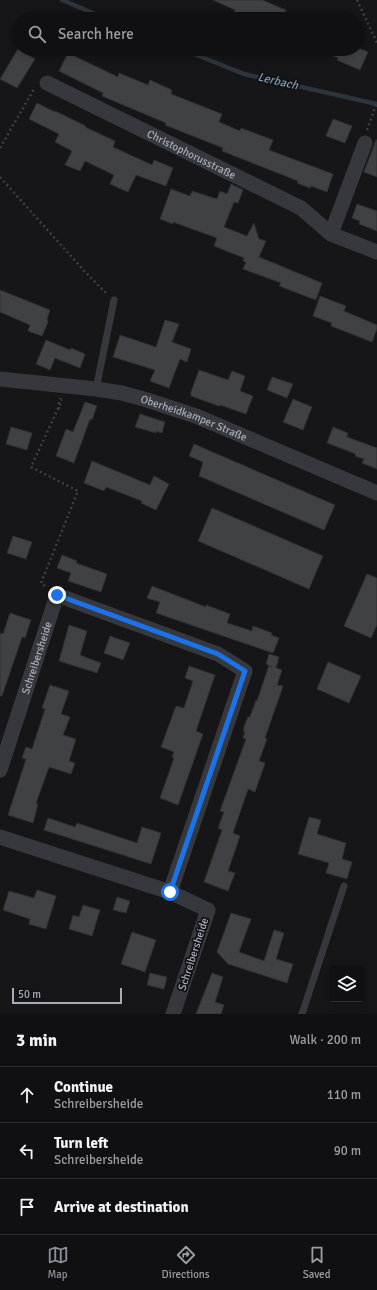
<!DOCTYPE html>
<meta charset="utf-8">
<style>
body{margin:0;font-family:Signika,sans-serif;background:#19191b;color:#f1f3f6}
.controls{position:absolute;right:12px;bottom:12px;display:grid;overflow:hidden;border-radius:4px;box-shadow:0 2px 10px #0003}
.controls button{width:36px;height:36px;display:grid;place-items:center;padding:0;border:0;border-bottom:1px solid #303032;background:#101012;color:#f1f3f6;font:20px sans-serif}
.scale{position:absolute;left:12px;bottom:10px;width:110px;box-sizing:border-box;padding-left:4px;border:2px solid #a8adb8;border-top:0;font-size:11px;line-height:14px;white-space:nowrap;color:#a8adb8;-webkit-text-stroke:3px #111113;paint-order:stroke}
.stop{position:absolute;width:12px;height:12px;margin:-9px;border:3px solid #1a73e8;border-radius:50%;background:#fff}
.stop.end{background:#1a73e8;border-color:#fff;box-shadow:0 1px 4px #0008}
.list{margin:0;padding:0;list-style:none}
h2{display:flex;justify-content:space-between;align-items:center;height:52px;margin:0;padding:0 16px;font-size:17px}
h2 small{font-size:13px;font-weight:400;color:#9c9d9f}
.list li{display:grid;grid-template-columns:26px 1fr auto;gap:12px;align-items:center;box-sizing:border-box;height:56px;padding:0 16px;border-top:1px solid #303032}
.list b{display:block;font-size:15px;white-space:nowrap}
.list p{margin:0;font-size:13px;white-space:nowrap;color:#9c9d9f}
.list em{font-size:13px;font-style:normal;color:#9c9d9f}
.icon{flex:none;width:22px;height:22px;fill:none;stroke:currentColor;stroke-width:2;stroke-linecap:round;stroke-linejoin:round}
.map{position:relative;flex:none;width:377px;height:1014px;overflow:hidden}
.search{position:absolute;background:#101012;box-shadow:0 2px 10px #0003;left:12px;right:12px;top:12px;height:44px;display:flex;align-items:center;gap:10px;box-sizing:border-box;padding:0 14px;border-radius:22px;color:#9c9d9f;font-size:15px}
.sheet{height:220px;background:#101012}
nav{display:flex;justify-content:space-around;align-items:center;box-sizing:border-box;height:56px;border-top:1px solid #303032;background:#101012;font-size:11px;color:#9c9d9f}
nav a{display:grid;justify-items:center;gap:2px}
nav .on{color:#8c9099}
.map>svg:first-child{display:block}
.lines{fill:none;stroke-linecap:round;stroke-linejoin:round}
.stream{stroke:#2c353c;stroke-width:4.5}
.building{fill:#404145;stroke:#303034}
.path{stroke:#3d3f44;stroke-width:2.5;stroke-dasharray:2 3;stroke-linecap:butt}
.lane{stroke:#37383d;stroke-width:7}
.street{stroke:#37383d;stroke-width:15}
.route{stroke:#1a73e8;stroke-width:5}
.labels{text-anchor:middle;stroke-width:3.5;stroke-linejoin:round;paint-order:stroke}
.street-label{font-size:11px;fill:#a8adb8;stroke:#111113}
.water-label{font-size:12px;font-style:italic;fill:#7f9bb3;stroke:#111113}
</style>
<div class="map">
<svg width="377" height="1014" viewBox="0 0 377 1014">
<rect width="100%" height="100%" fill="#161618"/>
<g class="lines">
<g class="stream">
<polyline points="62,0 107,19"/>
<polyline points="182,49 244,74 377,104"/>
</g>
</g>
<g class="building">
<polygon points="213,0 262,0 286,10 282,19 237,19 239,15 234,13 235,10"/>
<polygon points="18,49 35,59 17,88 0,79"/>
<polygon points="316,49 361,49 368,52 360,70 337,60 338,58"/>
<polygon points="68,53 118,77 119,73 148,85 150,80 172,90 171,94 222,114 219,122 240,131 241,128 273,140 269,150 333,174 327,192 311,186 310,188 297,183 298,181 222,151 223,148 165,125 166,123 102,96 103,93 59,71"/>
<polygon points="37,103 55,112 55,111 86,126 85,127 115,141 113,147 152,165 154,160 173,168 166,186 136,175 128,192 110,184 114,175 85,161 80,171 65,165 72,151 55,142 59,134 29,119"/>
<polygon points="333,119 352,126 345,143 326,136"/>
<polygon points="376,140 377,140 377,177 364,172"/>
<polygon points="231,184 243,190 238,203 234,202 224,227 247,236 254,223 259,239 266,241 259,257 322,283 316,300 279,286 281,283 243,269 246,262 243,261 244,258 214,246 217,238 173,222 173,224 160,219 171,189 190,196 192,191 217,199 220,191 227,194"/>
<polygon points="357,204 377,211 377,231 359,224 360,221 352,218"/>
<polygon points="0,290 50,310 47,319 48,322 42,336 28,331 30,325 0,312"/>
<polygon points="320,296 346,306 344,311 377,325 377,329 372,342 331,326 332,323 313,316"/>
<polygon points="165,320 179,324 172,342 191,349 187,362 180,359 169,388 150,381 155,370 113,357 120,335 156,347"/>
<polygon points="46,340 70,350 71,348 85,354 80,368 55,358 50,370 36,364"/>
<polygon points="199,370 228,380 232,371 245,376 240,391 253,396 246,414 220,405 219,406 191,396 191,392"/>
<polygon points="272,377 293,384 287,398 267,390"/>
<polygon points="293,399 312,407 303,430 283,422"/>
<polygon points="85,402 97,406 92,420 90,419 74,463 56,456 66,429 73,432"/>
<polygon points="140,414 165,422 162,433 156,431 156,433 135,427"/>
<polygon points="11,427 32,433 27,450 6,444"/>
<polygon points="333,427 348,433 347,437 377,448 377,469 362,463 364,459 355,456 356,454 327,443"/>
<polygon points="194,444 335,505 324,530 199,476 203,462 189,456"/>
<polygon points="92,461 150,485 154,476 169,484 156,510 141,503 142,501 106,487 104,491 84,483"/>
<polygon points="212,508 323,556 309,589 198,541"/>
<polygon points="13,536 32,542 26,559 7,553"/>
<polygon points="62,555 77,561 76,563 107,574 101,592 68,581 71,573 57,568"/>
<polygon points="367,574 377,578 377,625 371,638 344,626"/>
<polygon points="152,586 206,607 206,605 230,614 227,623 252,631 253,626 272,633 271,635 279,638 273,653 156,613 160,602 147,598"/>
<polygon points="10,613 31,620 25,638 22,637 2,696 0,696 0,633 3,634"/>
<polygon points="69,625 87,631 80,655 101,663 97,673 59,661"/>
<polygon points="110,636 130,643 123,660 104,653"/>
<polygon points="269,654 279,657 276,668 282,670 277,685 283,686 265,738 267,739 259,761 265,763 255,792 248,789 233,833 240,836 228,871 235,873 228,891 204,882 222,830 218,828 224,812 220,811 246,739 243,738 245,731 243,731 245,724 248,717 250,717 256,700 257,701 269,665 272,667 266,664"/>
<polygon points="328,662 361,676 349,703 317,689"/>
<polygon points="189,666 215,675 196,731 203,734 178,805 160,798 174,758 172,757 174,752 161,747 176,706 184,708 193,681 185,678"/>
<polygon points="50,685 69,691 61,714 70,717 63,735 76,739 69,761 75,763 71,774 49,767 36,803 38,804 33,823 8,815 26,759 22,758 26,747 32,749 45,709 42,708"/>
<polygon points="309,817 321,820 317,834 346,843 342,859 352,862 347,879 326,873 329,863 298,854"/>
<polygon points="48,818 75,827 77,823 137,843 142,827 161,833 151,864 44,830"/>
<polygon points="37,890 56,896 46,929 29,924 30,919 3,910 9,891 34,898"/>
<polygon points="117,897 130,901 126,913 113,910"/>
<polygon points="83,905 100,910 92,936 69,929 73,915 79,917"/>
<polygon points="231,913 251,919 239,952 264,961 274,930 284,933 276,959 293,964 287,983 228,964 217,952"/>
<polygon points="132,932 156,940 145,972 121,964"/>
<polygon points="150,973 167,977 164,989 147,985"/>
<polygon points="212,973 223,977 215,1002 224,1005 221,1014 196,1014"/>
</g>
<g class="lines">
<g class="path">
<polyline points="357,0 377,43"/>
<polyline points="367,130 377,102"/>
<polyline points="0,148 34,89"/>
<polyline points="0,177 87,274 107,294"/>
<polyline points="59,409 58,405 61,398"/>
<polyline points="45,586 41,583 78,491 31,467 62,400"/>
</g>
<g class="lane">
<polyline points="96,389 114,300"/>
<polyline points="302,1014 344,886"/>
</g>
<g class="street">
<path id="s1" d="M47,83L301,208L331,234L377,252"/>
<polyline points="331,234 365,143"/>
<path id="s2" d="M0,379L96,389L122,393L147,400L196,416L377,493"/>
<path id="s3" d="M0,770L57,595L218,654L245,671L170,892"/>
<polyline points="0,837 170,892 208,910 173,1014"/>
</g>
</g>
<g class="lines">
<polyline class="route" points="57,595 218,654 245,671 170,892"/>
</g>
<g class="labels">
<g class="street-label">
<text dy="4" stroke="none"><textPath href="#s1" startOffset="161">Christophorusstraße</textPath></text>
<text dy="4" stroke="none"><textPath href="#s2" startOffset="199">Oberheidkamper Straße</textPath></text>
<text dy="4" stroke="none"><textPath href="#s3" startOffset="118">Schreibersheide</textPath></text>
<text transform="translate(193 954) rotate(-72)" y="4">Schreibersheide</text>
</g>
<g class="water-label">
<text transform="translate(278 81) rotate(13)" y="4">Lerbach</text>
</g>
</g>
</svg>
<div class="controls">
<button><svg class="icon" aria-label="layers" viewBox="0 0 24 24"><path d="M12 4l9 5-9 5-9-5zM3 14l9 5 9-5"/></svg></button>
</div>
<div class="scale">50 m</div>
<div class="stop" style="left:170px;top:892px"></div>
<div class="stop end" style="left:57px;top:595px"></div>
<div class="search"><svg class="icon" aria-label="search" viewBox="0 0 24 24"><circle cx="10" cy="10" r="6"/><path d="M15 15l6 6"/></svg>Search here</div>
</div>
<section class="sheet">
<h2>3 min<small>Walk · 200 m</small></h2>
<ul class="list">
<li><svg class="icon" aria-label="ahead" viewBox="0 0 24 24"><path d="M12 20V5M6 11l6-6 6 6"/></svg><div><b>Continue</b><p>Schreibersheide</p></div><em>110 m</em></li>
<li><svg class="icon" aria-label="left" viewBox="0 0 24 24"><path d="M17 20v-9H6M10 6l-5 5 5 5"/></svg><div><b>Turn left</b><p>Schreibersheide</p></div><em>90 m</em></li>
<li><svg class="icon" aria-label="arrive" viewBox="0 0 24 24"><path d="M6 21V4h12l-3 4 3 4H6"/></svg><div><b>Arrive at destination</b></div></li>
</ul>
</section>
<nav>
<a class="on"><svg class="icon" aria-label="map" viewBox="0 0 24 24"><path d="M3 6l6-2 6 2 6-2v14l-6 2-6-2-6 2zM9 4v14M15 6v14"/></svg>Map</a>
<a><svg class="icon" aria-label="directions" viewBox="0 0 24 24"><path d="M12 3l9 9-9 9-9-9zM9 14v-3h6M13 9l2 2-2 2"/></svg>Directions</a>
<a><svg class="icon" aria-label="saved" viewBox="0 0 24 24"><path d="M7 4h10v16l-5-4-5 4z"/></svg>Saved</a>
</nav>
